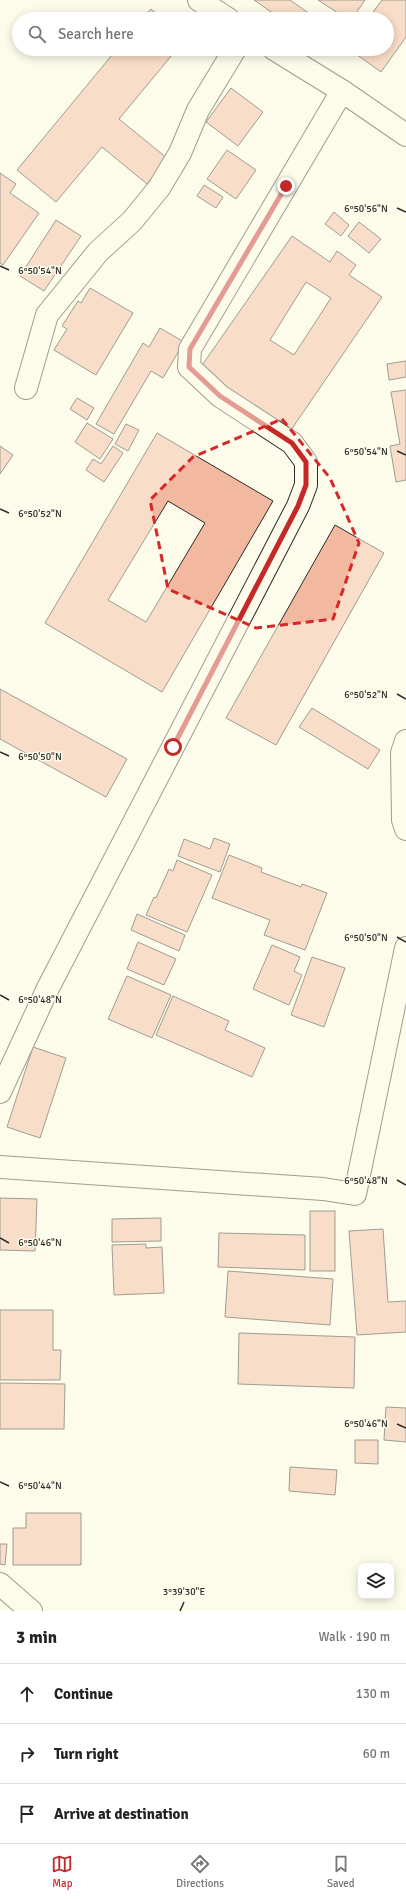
<!DOCTYPE html>
<meta charset="utf-8">
<style>
body{margin:0;font-family:Signika,sans-serif;background:#f6f6f6;color:#222}
.controls{position:absolute;right:12px;bottom:12px;display:grid;overflow:hidden;border-radius:8px;box-shadow:0 2px 10px #0003}
.controls button{width:36px;height:36px;display:grid;place-items:center;padding:0;border:0;border-bottom:1px solid #e0e0e0;background:#fff;color:#222;font:20px sans-serif}
.stop{position:absolute;width:12px;height:12px;margin:-9px;border:3px solid #c62828;border-radius:50%;background:#fff}
.stop.end{background:#c62828;border-color:#fff;box-shadow:0 1px 4px #0008}
.list{margin:0;padding:0;list-style:none}
h2{display:flex;justify-content:space-between;align-items:center;height:52px;margin:0;padding:0 16px;font-size:17px}
h2 small{font-size:13px;font-weight:400;color:#767676}
.list li{display:grid;grid-template-columns:26px 1fr auto;gap:12px;align-items:center;box-sizing:border-box;height:60px;padding:0 16px;border-top:1px solid #e0e0e0}
.list b{display:block;font-size:15px;white-space:nowrap}
.list em{font-size:13px;font-style:normal;color:#767676}
.icon{flex:none;width:22px;height:22px;fill:none;stroke:currentColor;stroke-width:2;stroke-linecap:round;stroke-linejoin:round}
.map{position:relative;flex:none;width:406px;height:1611px;overflow:hidden}
.search{position:absolute;background:#fff;box-shadow:0 2px 10px #0003;left:12px;right:12px;top:12px;height:44px;display:flex;align-items:center;gap:10px;box-sizing:border-box;padding:0 14px;border-radius:22px;color:#767676;font-size:15px}
.sheet{height:232px;background:#fff}
nav{display:flex;justify-content:space-around;align-items:center;box-sizing:border-box;height:56px;border-top:1px solid #e0e0e0;background:#fff;font-size:11px;color:#767676}
nav a{display:grid;justify-items:center;gap:2px}
nav .on{color:#c62828}
.map>svg:first-child{display:block}
.building{fill:#f2b8a0;stroke:#2b2b2b;fill-rule:evenodd}
.lines{fill:none;stroke-linecap:round;stroke-linejoin:round}
.street-casing{stroke:#2b2b2b;stroke-width:24}
.street{stroke:#fdfbea;stroke-width:22}
.route{stroke:#c62828;stroke-width:5}
.marked{fill:none;stroke:#d62828;stroke-width:3;stroke-dasharray:8 5;stroke-linejoin:round}
.ticks{fill:none;stroke:#2b2b2b;stroke-width:1.5}
.ticks-label{font-size:10px;text-anchor:middle;fill:#2b2b2b;stroke:#fdfbea;stroke-width:3;stroke-linejoin:round;paint-order:stroke}
</style>
<div class="map">
<svg width="406" height="1611" viewBox="0 0 406 1611">
<rect width="100%" height="100%" fill="#fdfbea"/>
<g class="building">
<polygon points="254,0 290,0 310,14 307,19 281,19"/>
<polygon points="318,0 365,0 352,19 347,19"/>
<polygon points="382,0 406,0 406,37 381,72 349,49 387,49 387,19 368,19"/>
<polygon points="151,9 163,19 142,19"/>
<polygon points="117,49 177,49 119,119 168,159 147,184 102,147 56,202 17,170"/>
<polygon points="231,88 263,112 238,146 206,122"/>
<polygon points="227,150 256,170 236,199 207,179"/>
<polygon points="0,173 16,184 10,193 39,213 3,265 0,263"/>
<polygon points="204,185 223,197 216,208 197,196"/>
<polygon points="334,212 349,225 341,236 325,224"/>
<polygon points="56,220 81,236 44,291 20,276"/>
<polygon points="359,222 381,239 369,253 348,236"/>
<path d="M292,236L330,262L337,251L356,265L349,275L382,297L289,433L198,371ZM306,282L331,298L294,355L270,340Z"/>
<polygon points="90,288 133,313 96,375 54,350 67,329 62,326 78,301 81,303"/>
<polygon points="160,328 184,342 163,378 151,371 114,434 96,424 143,343 149,347"/>
<polygon points="406,361 406,377 389,380 387,364"/>
<polygon points="406,390 406,480 396,482 390,446 400,444 391,392"/>
<polygon points="77,398 94,408 87,420 70,409"/>
<polygon points="87,423 113,439 100,459 75,442"/>
<polygon points="126,424 139,430 128,451 115,444"/>
<path d="M157,433L273,501L162,692L45,623ZM168,501L205,523L146,622L108,600Z"/>
<polygon points="0,446 13,455 0,474"/>
<polygon points="113,446 123,453 104,482 86,470 93,459 101,464"/>
<polygon points="335,525 384,553 276,745 226,718"/>
<polygon points="0,689 127,759 106,797 0,739"/>
<polygon points="312,708 380,750 368,769 299,727"/>
<polygon points="214,838 230,844 220,872 178,856 184,839 210,849"/>
<polygon points="229,855 262,868 261,872 301,887 302,884 327,893 305,950 264,935 270,920 212,898"/>
<polygon points="177,860 212,875 187,932 146,915 154,897 156,898 169,869 173,871"/>
<polygon points="137,914 185,935 179,951 131,930"/>
<polygon points="138,942 176,959 164,985 127,969"/>
<polygon points="272,945 300,957 294,971 302,975 289,1005 253,989"/>
<polygon points="312,957 345,968 324,1027 291,1015"/>
<polygon points="127,976 171,995 152,1038 108,1019"/>
<polygon points="173,996 229,1021 225,1030 265,1048 252,1077 156,1035"/>
<polygon points="33,1047 66,1058 40,1138 7,1127"/>
<polygon points="0,1198 37,1199 35,1251 0,1250"/>
<rect x="310" y="1211" width="25" height="60"/>
<polygon points="161,1218 161,1241 112,1242 112,1219"/>
<polygon points="383,1229 388,1302 406,1301 406,1332 357,1335 349,1231"/>
<polygon points="219,1233 305,1235 305,1270 218,1267"/>
<polygon points="146,1244 146,1248 162,1247 164,1293 114,1295 112,1245"/>
<polygon points="228,1271 333,1279 330,1325 225,1317"/>
<polygon points="0,1310 53,1310 53,1350 61,1350 60,1380 0,1380"/>
<polygon points="239,1333 355,1337 354,1388 238,1384"/>
<polygon points="0,1383 65,1384 64,1429 0,1429"/>
<polygon points="386,1407 406,1408 406,1442 384,1440"/>
<polygon points="355,1440 378,1440 378,1464 355,1463"/>
<polygon points="290,1467 337,1470 335,1495 289,1491"/>
<polygon points="26,1513 81,1513 81,1565 13,1565 13,1528 26,1528"/>
<polygon points="0,1544 7,1544 5,1565 0,1564"/>
</g>
<g class="lines">
<g class="street-casing">
<g id="street">
<polyline points="199,0 228,19"/>
<polyline points="274,49 342,91 406,135"/>
<polyline points="26,388 47,315 98,252 132,221 159,188 180,153 198,110 235,49"/>
<polyline points="406,741 402,753 403,820 406,829"/>
<polyline points="0,1092 48,988 298,506 306,485 306,462 292,443 220,396 189,367 190,349 342,91"/>
<polyline points="0,1167 323,1189 355,1194 406,948"/>
<polyline points="0,1584 31,1611"/>
</g>
</g>
<use href="#street" class="street"/>
</g>
<g class="lines">
<polyline class="route" points="173,747 298,506 306,485 306,462 292,443 220,396 189,367 190,349 286,186"/>
</g>
<path d="M0 0H406V1611H0ZM282,419L330,478L359,543L333,619L256,628L168,589L150,500L193,457Z" fill="#fdfbea" fill-opacity=".55" fill-rule="evenodd"/>
<path class="marked" d="M282,419L330,478L359,543L333,619L256,628L168,589L150,500L193,457Z"/>
<path class="ticks" d="M397,208L406,212M0,266L9,270M397,451L406,455M0,509L9,513M397,694L406,699M0,752L9,756M397,937L406,942M0,995L9,1000M397,1180L406,1185M0,1238L9,1243M397,1424L406,1428M0,1482L9,1486M180,1611L184,1602"/>
<g class="ticks-label">
<text x="366" y="212">6°50'56"N</text>
<text x="40" y="274">6°50'54"N</text>
<text x="366" y="455">6°50'54"N</text>
<text x="40" y="517">6°50'52"N</text>
<text x="366" y="698">6°50'52"N</text>
<text x="40" y="760">6°50'50"N</text>
<text x="366" y="941">6°50'50"N</text>
<text x="40" y="1003">6°50'48"N</text>
<text x="366" y="1184">6°50'48"N</text>
<text x="40" y="1246">6°50'46"N</text>
<text x="366" y="1427">6°50'46"N</text>
<text x="40" y="1489">6°50'44"N</text>
<text x="184" y="1595">3°39'30"E</text>
</g>
</svg>
<div class="controls">
<button><svg class="icon" aria-label="layers" viewBox="0 0 24 24"><path d="M12 4l9 5-9 5-9-5zM3 14l9 5 9-5"/></svg></button>
</div>
<div class="stop" style="left:173px;top:747px"></div>
<div class="stop end" style="left:286px;top:186px"></div>
<div class="search"><svg class="icon" aria-label="search" viewBox="0 0 24 24"><circle cx="10" cy="10" r="6"/><path d="M15 15l6 6"/></svg>Search here</div>
</div>
<section class="sheet">
<h2>3 min<small>Walk · 190 m</small></h2>
<ul class="list">
<li><svg class="icon" aria-label="ahead" viewBox="0 0 24 24"><path d="M12 20V5M6 11l6-6 6 6"/></svg><div><b>Continue</b></div><em>130 m</em></li>
<li><svg class="icon" aria-label="right" viewBox="0 0 24 24"><path d="M7 20v-9h11M14 6l5 5-5 5"/></svg><div><b>Turn right</b></div><em>60 m</em></li>
<li><svg class="icon" aria-label="arrive" viewBox="0 0 24 24"><path d="M6 21V4h12l-3 4 3 4H6"/></svg><div><b>Arrive at destination</b></div></li>
</ul>
</section>
<nav>
<a class="on"><svg class="icon" aria-label="map" viewBox="0 0 24 24"><path d="M3 6l6-2 6 2 6-2v14l-6 2-6-2-6 2zM9 4v14M15 6v14"/></svg>Map</a>
<a><svg class="icon" aria-label="directions" viewBox="0 0 24 24"><path d="M12 3l9 9-9 9-9-9zM9 14v-3h6M13 9l2 2-2 2"/></svg>Directions</a>
<a><svg class="icon" aria-label="saved" viewBox="0 0 24 24"><path d="M7 4h10v16l-5-4-5 4z"/></svg>Saved</a>
</nav>
